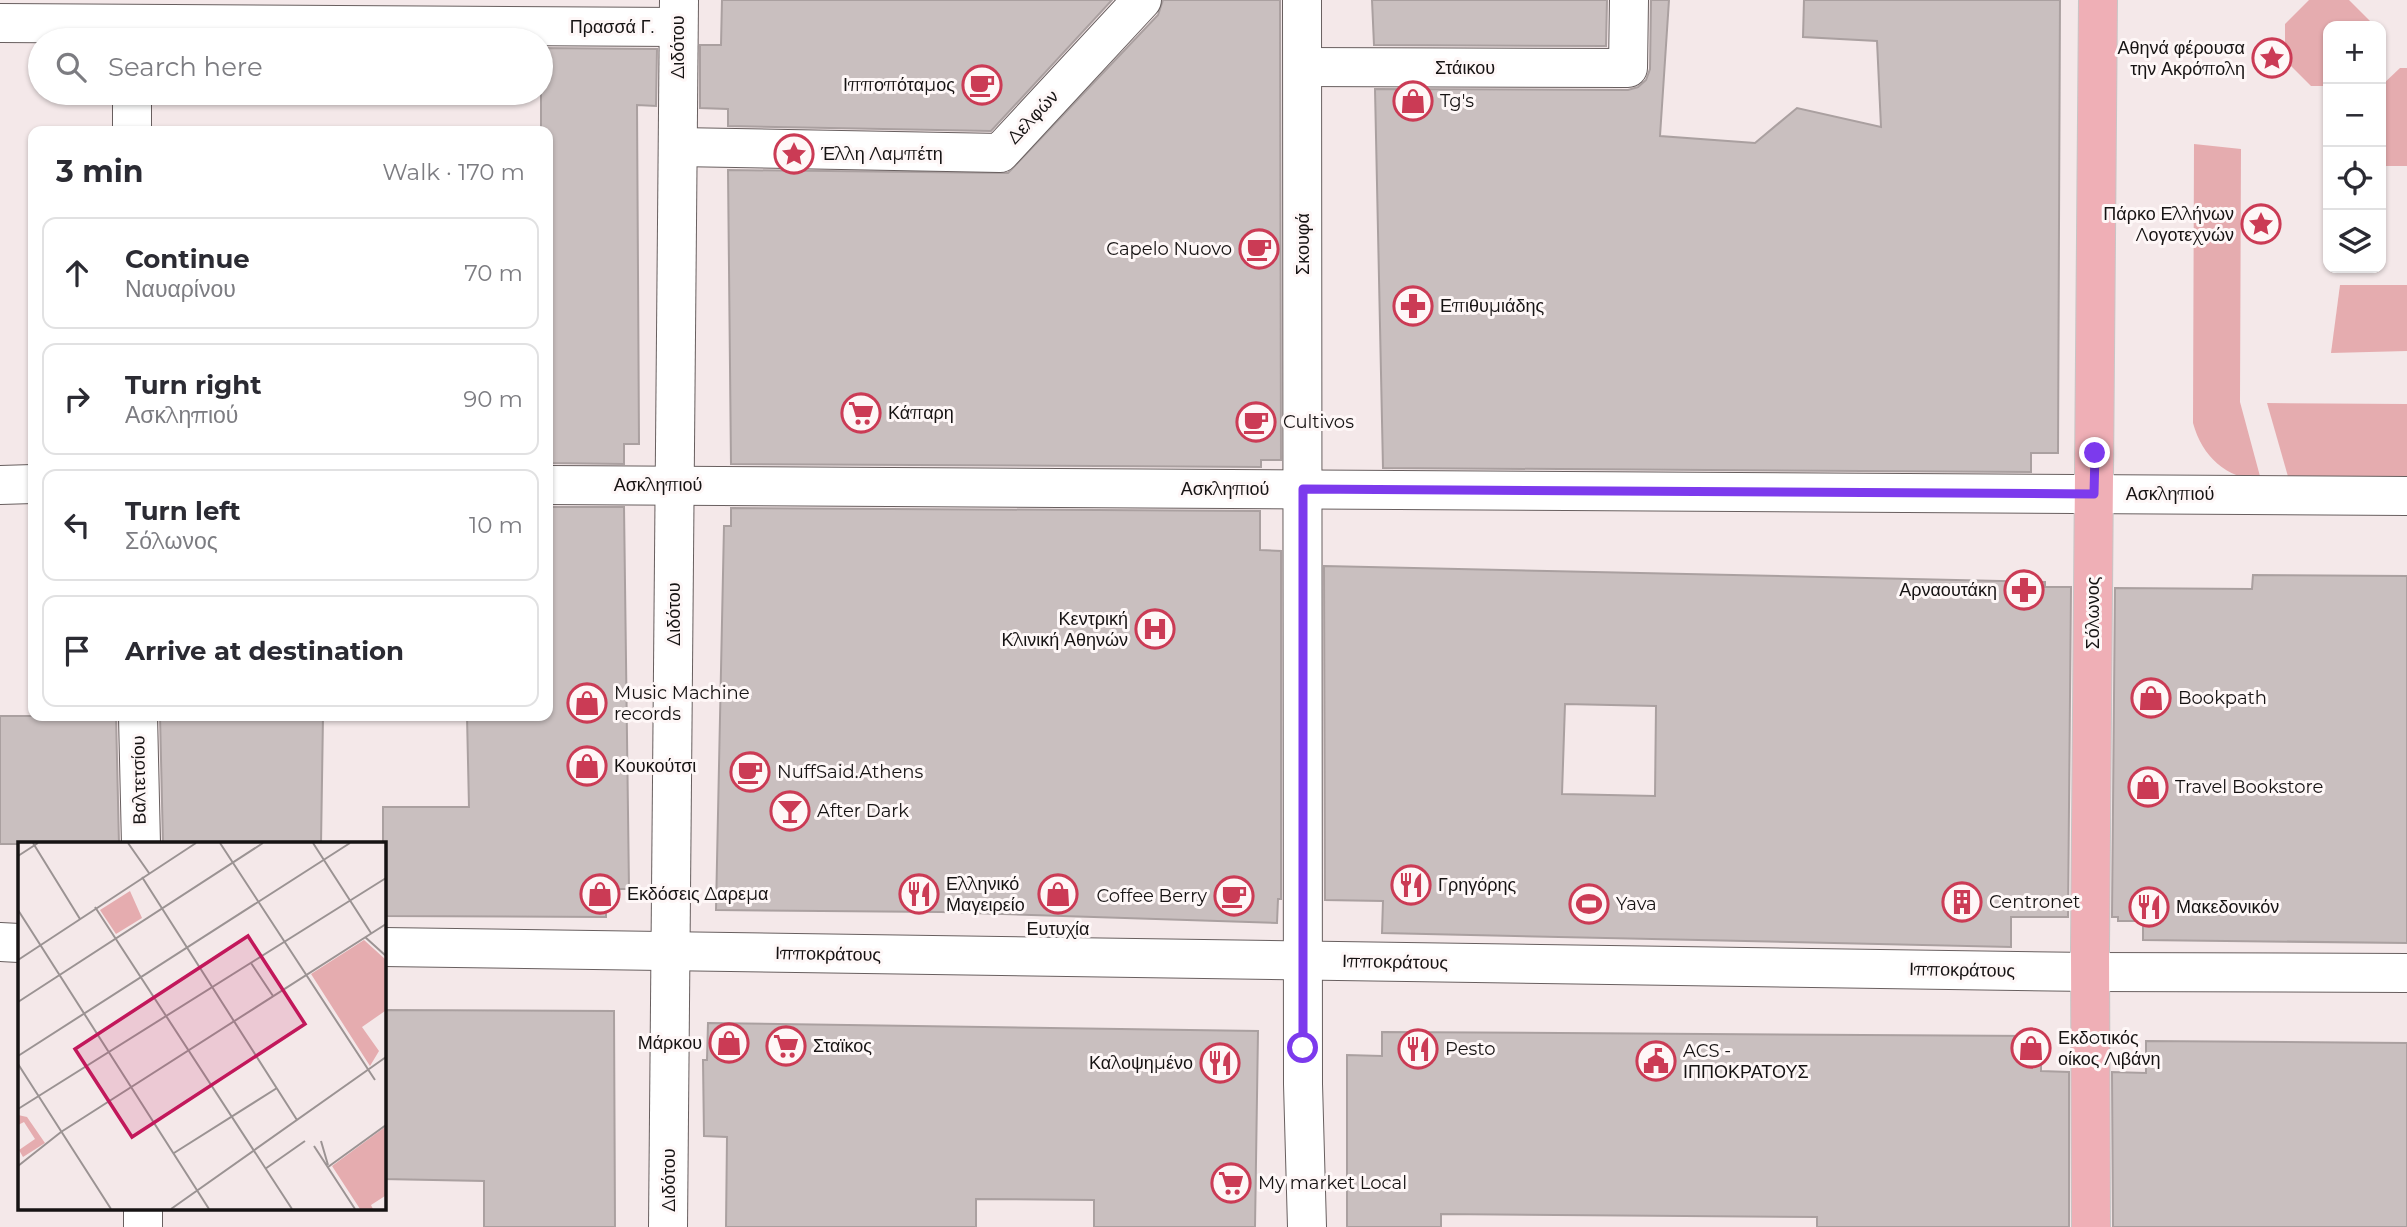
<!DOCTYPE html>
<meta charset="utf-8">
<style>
body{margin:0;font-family:Montserrat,sans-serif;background:#f7f7f7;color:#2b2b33}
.controls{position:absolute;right:21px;top:21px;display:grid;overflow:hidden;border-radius:14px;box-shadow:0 2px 5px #0004}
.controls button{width:63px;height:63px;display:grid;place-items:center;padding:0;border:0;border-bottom:2px solid #e1e1e2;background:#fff;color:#2b2b33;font:35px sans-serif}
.stop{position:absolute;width:21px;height:21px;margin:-16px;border:5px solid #7c3aed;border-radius:50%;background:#fff}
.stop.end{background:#7c3aed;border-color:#fff;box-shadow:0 2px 7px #0008}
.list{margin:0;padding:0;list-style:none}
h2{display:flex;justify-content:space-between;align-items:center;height:91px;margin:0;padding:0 28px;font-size:30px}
h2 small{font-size:23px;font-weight:400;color:#7c7c81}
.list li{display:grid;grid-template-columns:46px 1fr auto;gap:21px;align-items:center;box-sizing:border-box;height:112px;margin:0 14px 14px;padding:0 14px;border:2px solid #e1e1e2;border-radius:14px}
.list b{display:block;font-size:26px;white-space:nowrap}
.list p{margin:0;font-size:23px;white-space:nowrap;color:#7c7c81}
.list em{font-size:23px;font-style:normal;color:#7c7c81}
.icon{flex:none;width:38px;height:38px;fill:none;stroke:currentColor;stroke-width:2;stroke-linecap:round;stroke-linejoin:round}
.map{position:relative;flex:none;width:2407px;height:1227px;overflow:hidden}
.search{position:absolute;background:#fff;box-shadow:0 2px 5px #0004;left:28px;top:28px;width:525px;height:77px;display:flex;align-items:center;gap:18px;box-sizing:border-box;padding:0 24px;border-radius:38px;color:#7c7c81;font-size:26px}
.panel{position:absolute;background:#fff;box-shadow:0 2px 5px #0004;left:28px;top:126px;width:525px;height:595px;border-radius:14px}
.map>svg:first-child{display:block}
.green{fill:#e5acaf}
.building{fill:#c9bfbf;stroke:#aaa0a0;stroke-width:2;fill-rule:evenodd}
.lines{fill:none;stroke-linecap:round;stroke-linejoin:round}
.minor-casing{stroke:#685f5f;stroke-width:40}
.major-casing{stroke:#c7c6c6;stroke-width:40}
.minor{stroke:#fff;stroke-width:38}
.major{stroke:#efafb6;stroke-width:38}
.route{stroke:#7c3aed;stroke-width:9}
.labels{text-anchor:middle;stroke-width:6;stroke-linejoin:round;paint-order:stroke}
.street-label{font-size:18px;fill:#161313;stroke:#fef7f7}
.poi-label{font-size:18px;fill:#161313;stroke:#fef7f7;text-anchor:start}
.inset-road{fill:none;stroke:#9b9393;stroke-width:2}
.view{fill:#c2185b;fill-opacity:0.15;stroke:#c2185b;stroke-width:3.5}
.inset-edge{fill:none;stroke:#161313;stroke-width:3.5}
</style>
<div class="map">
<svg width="2407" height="1227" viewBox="0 0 2407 1227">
<rect width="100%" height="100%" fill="#f4e8e9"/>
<g class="green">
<polygon points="2309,0 2349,0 2373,24 2328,26 2328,86 2311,86 2285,60 2285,24"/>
<polygon points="2400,68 2407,68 2407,166 2381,166 2381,86"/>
<path d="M2194,144L2241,149L2240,402L2261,480C2226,479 2202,456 2193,423Z"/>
<polygon points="2340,285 2407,285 2407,351 2331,353"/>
<polygon points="2267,403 2407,404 2407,481 2289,480"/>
</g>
<g class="building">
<polygon points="722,0 1112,0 991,131 728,126 728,109 700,108 700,45 721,45"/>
<polygon points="1163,0 1280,0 1281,460 1261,460 1261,467 731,464 728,170 1008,173 1158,15"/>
<polygon points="1372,0 1607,0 1606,46 1374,45"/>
<polygon points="1651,0 1669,0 1660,136 1755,143 1797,108 1881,127 1877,41 1803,37 1804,0 2060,0 2058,453 2031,453 2031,472 1383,468 1375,89 1628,90 1638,87 1646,80 1650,69"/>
<polygon points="541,48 657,49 656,106 637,105 639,444 624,444 624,464 548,463 548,131 541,131"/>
<polygon points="548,507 624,507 629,889 606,889 606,917 383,916 383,807 469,807 467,716 548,716"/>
<polygon points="731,508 1260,511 1260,550 1281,551 1281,899 1278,899 1277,923 941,912 716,910 724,526 731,526"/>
<path d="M1324,566L2045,582V587H2071L2068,917H2011V947L1382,933L1383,901L1325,900ZM1565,704L1656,706L1655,796L1562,794Z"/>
<polygon points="2253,575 2407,576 2407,943 2143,940 2143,921 2118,921 2118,917 2112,917 2115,588 2252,589"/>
<polygon points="0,716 116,716 119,844 0,844"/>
<polygon points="160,716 323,716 321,844 163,844"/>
<polygon points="383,1010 614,1011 615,1227 484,1227 484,1181 383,1179"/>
<polygon points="708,1023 1258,1031 1255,1227 1094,1227 1094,1200 976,1199 976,1227 726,1227 727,1137 704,1136 703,1060 707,1060"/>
<polygon points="1382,1032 2041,1036 2041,1071 2069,1072 2069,1227 1817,1227 1817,1217 1441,1214 1441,1227 1347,1227 1347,1055 1382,1056"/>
<polygon points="2146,1041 2407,1043 2407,1227 2113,1227 2112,1072 2146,1073"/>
</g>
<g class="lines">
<g class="minor-casing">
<g id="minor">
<polyline points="1302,0 1303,1084 1307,1227"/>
<polyline points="0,23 678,27"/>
<polyline points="1303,67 1628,68 1629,0"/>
<polyline points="132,93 132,131"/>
<polyline points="678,147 1000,153 1142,0"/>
<polyline points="0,485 33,484"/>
<polyline points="548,485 2407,496"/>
<polyline points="138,716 141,844"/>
<polyline points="0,942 19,943"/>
<polyline points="383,947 2091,972 2407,973"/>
<polyline points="143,1208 143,1227"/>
<polyline points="668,1227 679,0"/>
</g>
</g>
<g class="major-casing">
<polyline id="major" points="2091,1227 2090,949 2098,0"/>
</g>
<use href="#minor" class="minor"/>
<use href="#major" class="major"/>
</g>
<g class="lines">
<polyline class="route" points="1303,1048 1303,489 2094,494 2095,453"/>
</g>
<defs>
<g id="sight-ring" transform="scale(2.0125)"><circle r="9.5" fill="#fef7f7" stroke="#cb3b55" stroke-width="1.5"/><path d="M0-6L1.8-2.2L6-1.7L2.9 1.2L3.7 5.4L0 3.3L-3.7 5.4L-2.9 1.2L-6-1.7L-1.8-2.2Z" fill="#cb3b55"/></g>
<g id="cafe-ring" transform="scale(2.0125)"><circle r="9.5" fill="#fef7f7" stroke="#cb3b55" stroke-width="1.5"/><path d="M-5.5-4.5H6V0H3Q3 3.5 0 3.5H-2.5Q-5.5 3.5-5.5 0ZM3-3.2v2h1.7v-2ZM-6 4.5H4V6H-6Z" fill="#cb3b55"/></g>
<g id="shop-ring" transform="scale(2.0125)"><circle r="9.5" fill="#fef7f7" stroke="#cb3b55" stroke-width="1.5"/><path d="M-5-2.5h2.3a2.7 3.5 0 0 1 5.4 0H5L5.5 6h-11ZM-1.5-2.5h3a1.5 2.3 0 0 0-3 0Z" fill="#cb3b55"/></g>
<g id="pharmacy-ring" transform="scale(2.0125)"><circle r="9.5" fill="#fef7f7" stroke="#cb3b55" stroke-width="1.5"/><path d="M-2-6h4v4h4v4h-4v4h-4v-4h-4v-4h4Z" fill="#cb3b55"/></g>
<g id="supermarket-ring" transform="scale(2.0125)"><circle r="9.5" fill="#fef7f7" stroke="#cb3b55" stroke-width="1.5"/><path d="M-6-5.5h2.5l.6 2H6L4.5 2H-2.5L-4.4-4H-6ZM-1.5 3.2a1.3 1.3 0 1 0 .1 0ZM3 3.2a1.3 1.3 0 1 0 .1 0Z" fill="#cb3b55"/></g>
<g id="hospital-ring" transform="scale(2.0125)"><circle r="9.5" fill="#fef7f7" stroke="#cb3b55" stroke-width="1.5"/><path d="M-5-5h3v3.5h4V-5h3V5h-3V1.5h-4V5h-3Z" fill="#cb3b55"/></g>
<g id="bar-ring" transform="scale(2.0125)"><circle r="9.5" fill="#fef7f7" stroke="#cb3b55" stroke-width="1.5"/><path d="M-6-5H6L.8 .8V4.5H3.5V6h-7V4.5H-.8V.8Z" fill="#cb3b55"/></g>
<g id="restaurant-ring" transform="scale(2.0125)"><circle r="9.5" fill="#fef7f7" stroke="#cb3b55" stroke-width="1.5"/><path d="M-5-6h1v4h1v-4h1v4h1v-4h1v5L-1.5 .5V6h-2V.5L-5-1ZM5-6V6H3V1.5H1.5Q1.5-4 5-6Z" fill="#cb3b55"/></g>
<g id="building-ring" transform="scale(2.0125)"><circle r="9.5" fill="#fef7f7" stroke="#cb3b55" stroke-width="1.5"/><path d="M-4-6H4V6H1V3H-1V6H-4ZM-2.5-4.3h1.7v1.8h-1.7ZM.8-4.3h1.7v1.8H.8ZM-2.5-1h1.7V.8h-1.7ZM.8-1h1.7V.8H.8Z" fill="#cb3b55"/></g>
<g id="stadium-ring" transform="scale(2.0125)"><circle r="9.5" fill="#fef7f7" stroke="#cb3b55" stroke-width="1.5"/><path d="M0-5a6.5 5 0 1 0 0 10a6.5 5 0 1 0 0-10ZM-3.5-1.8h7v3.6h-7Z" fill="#cb3b55"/></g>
<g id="civic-ring" transform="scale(2.0125)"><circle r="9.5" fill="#fef7f7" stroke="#cb3b55" stroke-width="1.5"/><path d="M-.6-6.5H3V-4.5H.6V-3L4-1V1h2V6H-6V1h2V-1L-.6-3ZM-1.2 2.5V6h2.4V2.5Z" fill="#cb3b55"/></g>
</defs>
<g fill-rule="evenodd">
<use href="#sight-ring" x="2272" y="58"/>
<use href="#cafe-ring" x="982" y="85"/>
<use href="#shop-ring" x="1413" y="101"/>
<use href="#sight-ring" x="794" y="154"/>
<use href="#sight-ring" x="2261" y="224"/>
<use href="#cafe-ring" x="1259" y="249"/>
<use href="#pharmacy-ring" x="1413" y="306"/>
<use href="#supermarket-ring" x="861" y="413"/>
<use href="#cafe-ring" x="1256" y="422"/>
<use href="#pharmacy-ring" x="2024" y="590"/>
<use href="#hospital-ring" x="1155" y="629"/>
<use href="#shop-ring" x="2151" y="698"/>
<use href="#shop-ring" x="587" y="703"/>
<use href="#shop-ring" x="587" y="766"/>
<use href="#cafe-ring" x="750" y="772"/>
<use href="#shop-ring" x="2148" y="787"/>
<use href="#bar-ring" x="790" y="811"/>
<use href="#restaurant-ring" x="1411" y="885"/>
<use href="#shop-ring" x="600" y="894"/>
<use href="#restaurant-ring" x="919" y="894"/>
<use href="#shop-ring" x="1058" y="894"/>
<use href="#cafe-ring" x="1234" y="896"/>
<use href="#building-ring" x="1962" y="902"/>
<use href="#stadium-ring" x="1589" y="904"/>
<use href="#restaurant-ring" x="2149" y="907"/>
<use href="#shop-ring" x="729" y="1043"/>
<use href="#supermarket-ring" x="786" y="1046"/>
<use href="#shop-ring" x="2031" y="1048"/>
<use href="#restaurant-ring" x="1418" y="1049"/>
<use href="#civic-ring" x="1656" y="1061"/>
<use href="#restaurant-ring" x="1220" y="1063"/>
<use href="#supermarket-ring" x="1231" y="1183"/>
</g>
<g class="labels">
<g class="street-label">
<text x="612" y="33">Πρασσά Γ.</text>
<text transform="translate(678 47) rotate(-90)" y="6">Διδότου</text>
<text x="1465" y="74">Στάικου</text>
<text transform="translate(1033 117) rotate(-47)" y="6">Δελφών</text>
<text transform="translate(1303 244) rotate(-90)" y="6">Σκουφά</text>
<text x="658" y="491">Ασκληπιού</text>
<text x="1225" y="495">Ασκληπιού</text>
<text x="2170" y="500">Ασκληπιού</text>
<text transform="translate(2093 613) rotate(-90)" y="6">Σόλωνος</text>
<text transform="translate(674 614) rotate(-90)" y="6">Διδότου</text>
<text transform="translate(139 780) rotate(-91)" y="6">Βαλτετσίου</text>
<text transform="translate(828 954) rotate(1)" y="6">Ιπποκράτους</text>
<text transform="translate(1395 962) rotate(1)" y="6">Ιπποκράτους</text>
<text transform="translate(1962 970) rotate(1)" y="6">Ιπποκράτους</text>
<text transform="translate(669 1180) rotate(-90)" y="6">Διδότου</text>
</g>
<g class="poi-label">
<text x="2245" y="54" text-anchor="end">Αθηνά φέρουσα<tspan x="2245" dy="21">την Ακρόπολη</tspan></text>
<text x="955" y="91" text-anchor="end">Ιπποπόταμος</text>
<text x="1440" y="107">Tg's</text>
<text x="821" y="160">Έλλη Λαμπέτη</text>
<text x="2234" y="220" text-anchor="end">Πάρκο Ελλήνων<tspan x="2234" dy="21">Λογοτεχνών</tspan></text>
<text x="1232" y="255" text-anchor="end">Capelo Nuovo</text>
<text x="1440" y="312">Επιθυμιάδης</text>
<text x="888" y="419">Κάπαρη</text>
<text x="1283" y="428">Cultivos</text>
<text x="1997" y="596" text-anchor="end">Αρναουτάκη</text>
<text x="1128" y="625" text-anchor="end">Κεντρική<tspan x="1128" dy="21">Κλινική Αθηνών</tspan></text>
<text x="614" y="699">Music Machine<tspan x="614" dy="21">records</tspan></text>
<text x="2178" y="704">Bookpath</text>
<text x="614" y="772">Κουκούτσι</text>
<text x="777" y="778">NuffSaid.Athens</text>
<text x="2175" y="793">Travel Bookstore</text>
<text x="817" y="817">After Dark</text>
<text x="946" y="890">Ελληνικό<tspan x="946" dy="21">Μαγειρείο</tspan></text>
<text x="1438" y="891">Γρηγόρης</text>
<text x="627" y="900">Εκδόσεις Δαρεμα</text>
<text x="1207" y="902" text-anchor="end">Coffee Berry</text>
<text x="1989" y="908">Centronet</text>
<text x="1616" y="910">Yava</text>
<text x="2176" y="913">Μακεδονικόν</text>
<text x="1058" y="935" text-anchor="middle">Ευτυχία</text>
<text x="2058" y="1044">Εκδoτικός<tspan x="2058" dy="21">οίκος Λιβάνη</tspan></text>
<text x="702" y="1049" text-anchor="end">Μάρκου</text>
<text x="813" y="1052">Σταϊκος</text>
<text x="1445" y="1055">Pesto</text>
<text x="1683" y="1057">ACS -<tspan x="1683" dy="21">ΙΠΠΟΚΡΑΤΟΥΣ</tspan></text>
<text x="1193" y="1069" text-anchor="end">Καλοψημένο</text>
<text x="1258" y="1189">My market Local</text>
</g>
</g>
<g transform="translate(18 842)">
<rect width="368" height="368" fill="#f4e8e9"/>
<path d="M112,49L124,76L98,92L82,68ZM346,98L367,117V169L344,185L361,209L352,224L293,132ZM0,273L9,275L27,301L5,315L1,308L17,297L6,280L0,283ZM367,285V354L353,363L355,367H342L314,324Z" fill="#e5acaf"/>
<path class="inset-road" d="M15,1L62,77M110,1L131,31M202,1L357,238M295,1L353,91M0,14L20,1M124,35L279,278M77,65L274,367M0,68L191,367M347,95L368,114M0,118L178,1M233,121L255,154M0,160L245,1M0,214L332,1M0,222L93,367M0,267L368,36M303,299L310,323M296,304L337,367M156,311L259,246M0,324L43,290L368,82M310,325L368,283M247,327L287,299M153,367L368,215"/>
<path class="view" d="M230,94L287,182L114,295L57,207Z"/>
<rect width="368" height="368" class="inset-edge"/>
</g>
</svg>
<div class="controls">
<button>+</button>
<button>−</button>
<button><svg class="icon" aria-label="locate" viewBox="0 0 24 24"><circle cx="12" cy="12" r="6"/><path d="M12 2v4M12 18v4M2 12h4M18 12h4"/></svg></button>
<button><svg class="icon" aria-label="layers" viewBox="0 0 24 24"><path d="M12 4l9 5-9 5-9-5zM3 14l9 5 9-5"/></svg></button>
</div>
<div class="stop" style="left:1303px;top:1048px"></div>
<div class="stop end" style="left:2095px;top:453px"></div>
<div class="search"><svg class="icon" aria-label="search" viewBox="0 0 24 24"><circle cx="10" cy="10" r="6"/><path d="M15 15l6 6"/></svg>Search here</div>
<section class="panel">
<h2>3 min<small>Walk · 170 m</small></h2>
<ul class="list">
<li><svg class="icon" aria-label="ahead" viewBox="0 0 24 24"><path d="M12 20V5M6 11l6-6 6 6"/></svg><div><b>Continue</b><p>Ναυαρίνου</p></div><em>70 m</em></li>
<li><svg class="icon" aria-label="right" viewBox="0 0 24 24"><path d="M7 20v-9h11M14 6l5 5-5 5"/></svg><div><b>Turn right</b><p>Ασκληπιού</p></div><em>90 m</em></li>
<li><svg class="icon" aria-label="left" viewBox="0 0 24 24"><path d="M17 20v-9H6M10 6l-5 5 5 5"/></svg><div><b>Turn left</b><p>Σόλωνος</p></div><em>10 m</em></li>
<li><svg class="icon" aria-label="arrive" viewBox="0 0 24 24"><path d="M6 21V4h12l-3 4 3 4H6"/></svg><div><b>Arrive at destination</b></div></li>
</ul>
</section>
</div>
